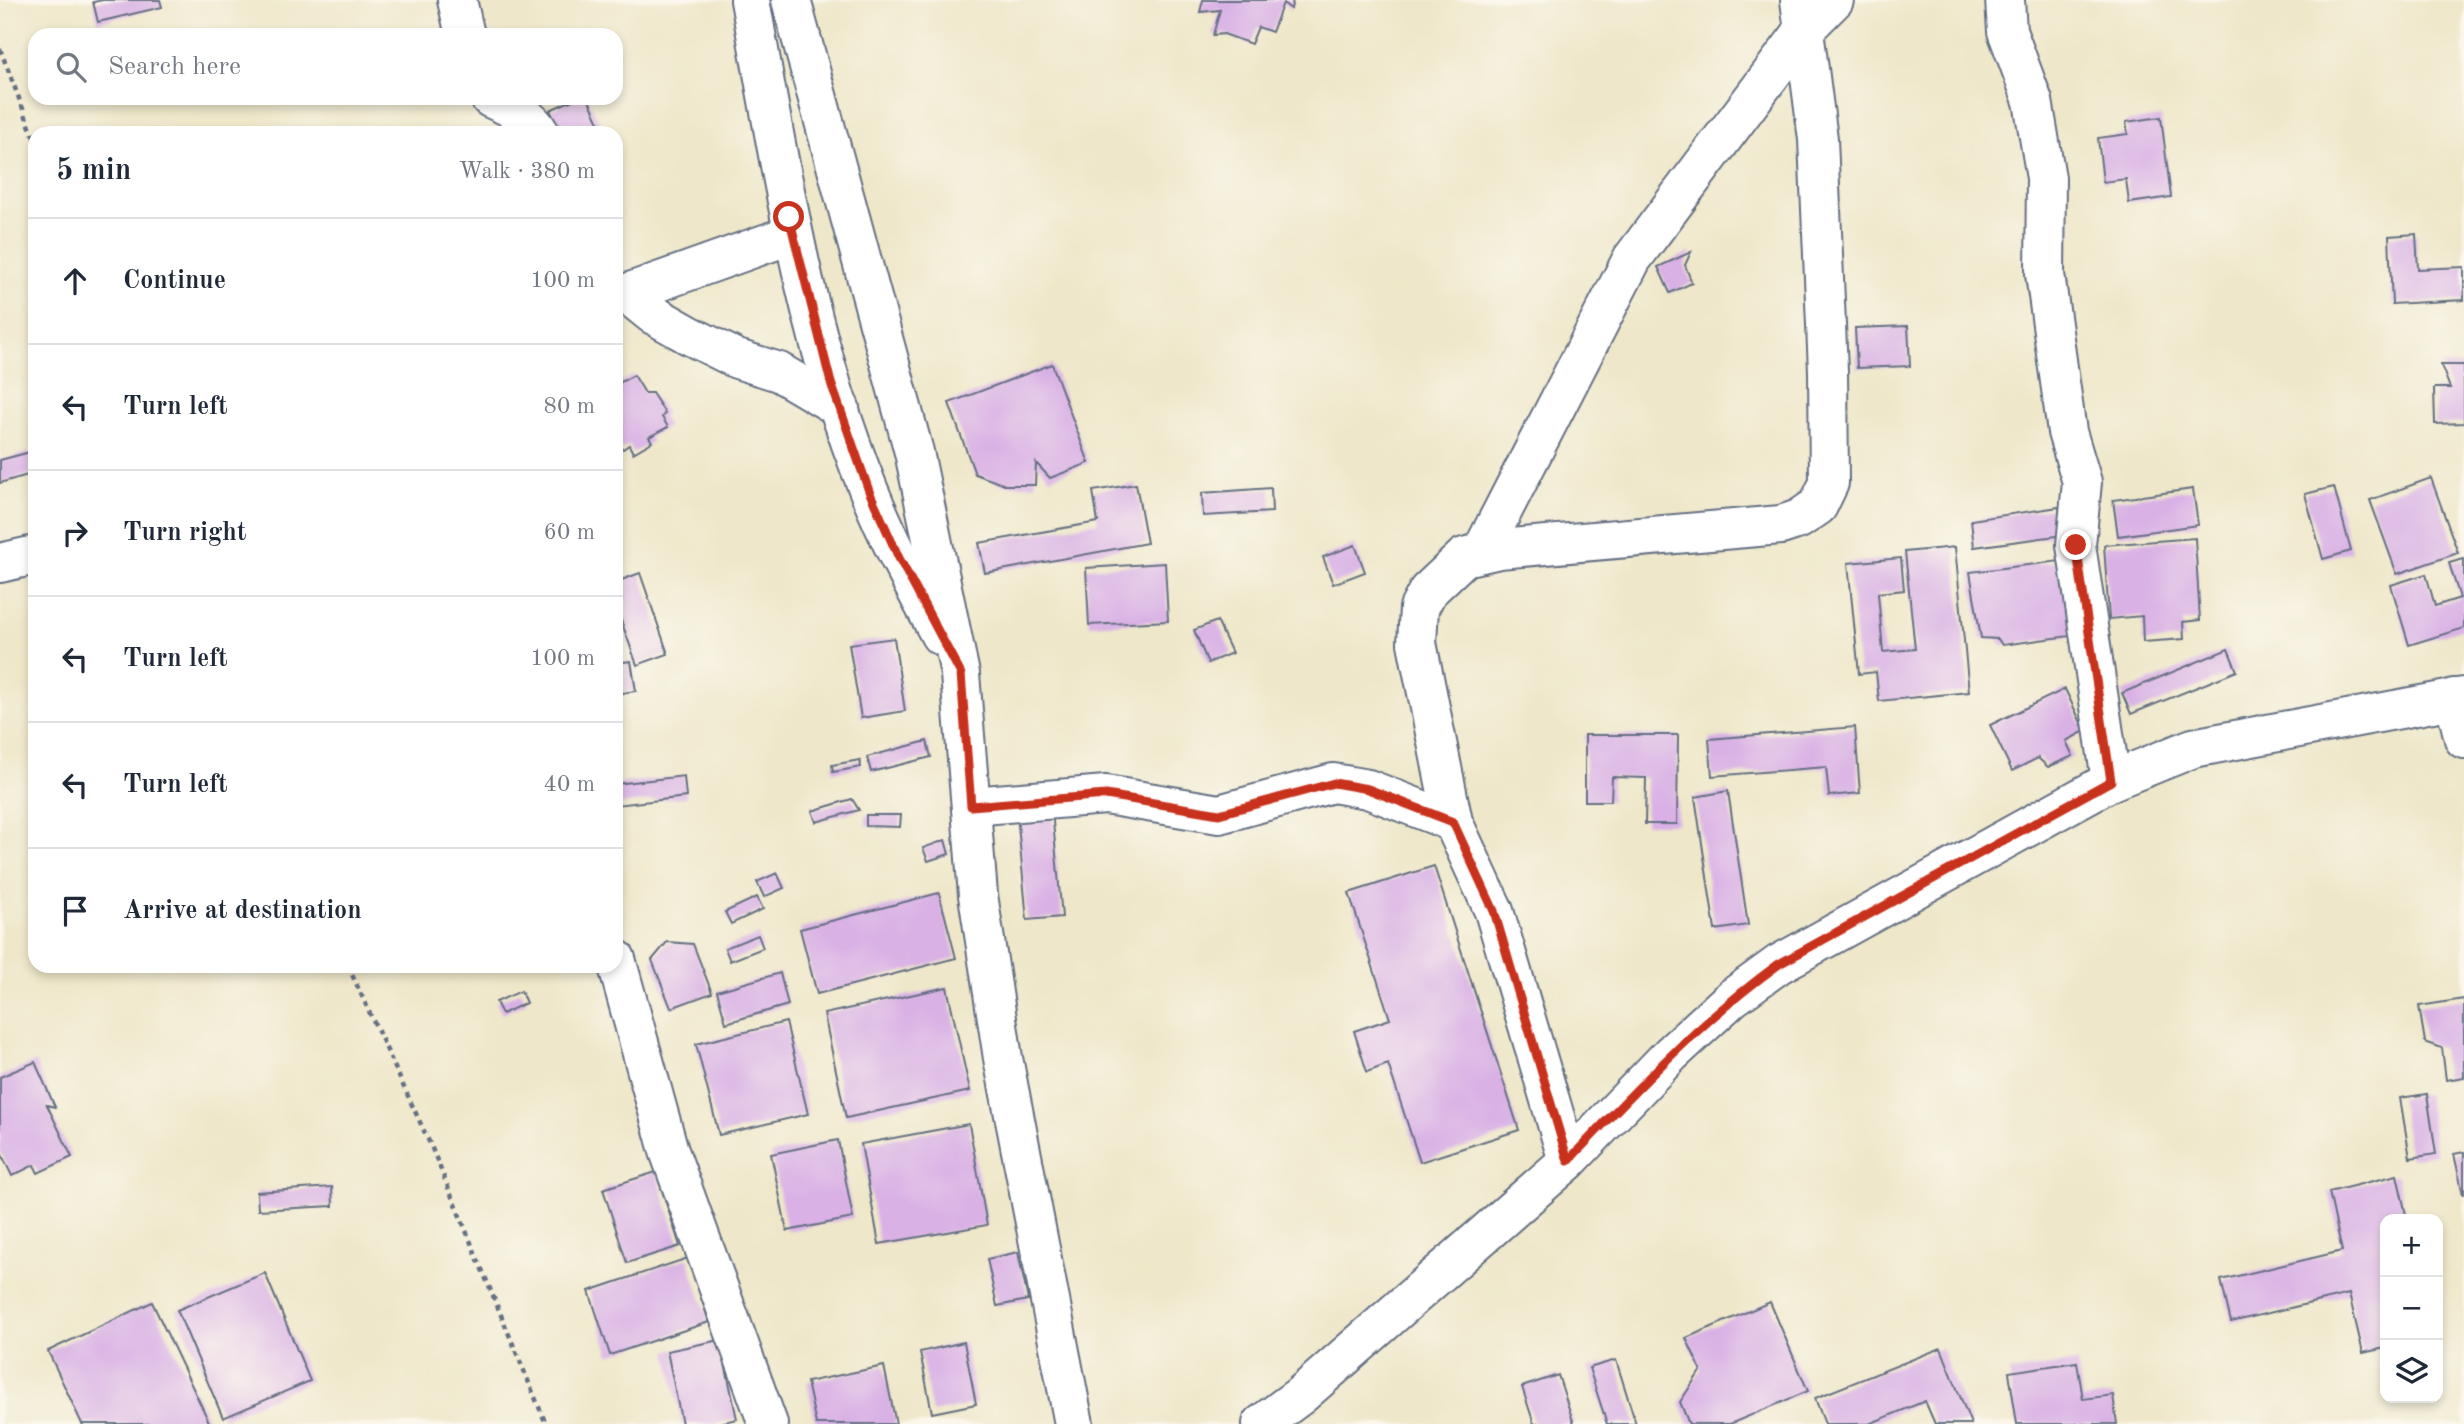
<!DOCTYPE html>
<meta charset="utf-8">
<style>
body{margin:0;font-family:"Old Standard TT",serif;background:#f6f6f7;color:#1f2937}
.controls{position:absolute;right:21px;bottom:21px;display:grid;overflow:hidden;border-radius:14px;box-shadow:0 4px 10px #0003}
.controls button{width:63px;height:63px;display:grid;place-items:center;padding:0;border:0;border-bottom:2px solid #e0e1e3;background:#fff;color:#1f2937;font:35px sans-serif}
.stop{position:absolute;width:21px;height:21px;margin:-16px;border:5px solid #c8321e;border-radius:50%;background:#fff}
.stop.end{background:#c8321e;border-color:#fff;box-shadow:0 2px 7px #0008}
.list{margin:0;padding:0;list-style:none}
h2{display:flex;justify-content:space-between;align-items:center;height:91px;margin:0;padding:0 28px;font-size:30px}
h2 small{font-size:23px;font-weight:400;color:#747a83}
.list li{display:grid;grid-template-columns:46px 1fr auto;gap:21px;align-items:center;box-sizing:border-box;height:126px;padding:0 28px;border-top:2px solid #e0e1e3}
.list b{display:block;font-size:26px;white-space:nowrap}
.list em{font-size:23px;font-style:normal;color:#747a83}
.icon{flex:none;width:38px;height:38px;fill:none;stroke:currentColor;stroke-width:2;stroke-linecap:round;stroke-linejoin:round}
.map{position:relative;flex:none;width:2464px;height:1424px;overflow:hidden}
.search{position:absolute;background:#fff;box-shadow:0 4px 10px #0003;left:28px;top:28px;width:595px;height:77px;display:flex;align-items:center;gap:18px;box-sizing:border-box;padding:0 24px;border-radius:21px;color:#747a83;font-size:26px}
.panel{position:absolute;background:#fff;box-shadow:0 4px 10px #0003;left:28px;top:126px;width:595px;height:847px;border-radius:21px}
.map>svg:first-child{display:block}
.building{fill:#d9b1e5}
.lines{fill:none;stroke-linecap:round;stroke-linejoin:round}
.minor-casing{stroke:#656f83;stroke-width:42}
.path{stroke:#656f83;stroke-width:4.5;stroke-dasharray:5 5;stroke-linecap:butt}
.minor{stroke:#fff;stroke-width:38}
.route{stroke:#c8321e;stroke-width:9}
</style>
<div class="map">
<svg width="2464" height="1424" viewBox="0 0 2464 1424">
<rect width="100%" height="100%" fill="#fbf7ec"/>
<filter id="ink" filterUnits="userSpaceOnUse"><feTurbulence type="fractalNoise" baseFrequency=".0143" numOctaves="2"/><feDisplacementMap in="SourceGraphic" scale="14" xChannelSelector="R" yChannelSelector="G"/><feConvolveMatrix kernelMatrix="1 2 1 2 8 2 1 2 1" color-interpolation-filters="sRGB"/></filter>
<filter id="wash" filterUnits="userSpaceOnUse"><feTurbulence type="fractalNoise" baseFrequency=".00686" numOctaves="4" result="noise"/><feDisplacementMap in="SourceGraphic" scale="28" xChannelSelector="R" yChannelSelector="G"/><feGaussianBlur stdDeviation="1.57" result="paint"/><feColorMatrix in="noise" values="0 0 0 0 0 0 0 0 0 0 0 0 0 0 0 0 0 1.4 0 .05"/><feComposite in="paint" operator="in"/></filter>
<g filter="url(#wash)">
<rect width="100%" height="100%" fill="#eee7c9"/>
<g id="blocks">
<g class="building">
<polygon points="103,0 160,0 162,7 98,22 93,2"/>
<polygon points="1203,0 1293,0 1291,9 1283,3 1272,32 1258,27 1251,44 1224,34 1213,35 1220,10 1200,12"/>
<polygon points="577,98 588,98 604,133 561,133 550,110"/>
<polygon points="2161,117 2171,197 2129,203 2126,179 2103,182 2098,138 2128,134 2126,122"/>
<polygon points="2416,234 2418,269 2464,267 2464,300 2392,304 2389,236"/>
<polygon points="1691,252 1685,265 1692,283 1670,293 1658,267"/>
<polygon points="1908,326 1910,366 1857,368 1855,328"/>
<polygon points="1052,364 1089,463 1050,478 1036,463 1035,485 1005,485 975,474 949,403"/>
<polygon points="2441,365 2464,365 2464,423 2435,424 2434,388 2450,388"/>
<polygon points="634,375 645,393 652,393 665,413 662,417 668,427 649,437 652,442 633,453 629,445 623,449 616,443 616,379 619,383"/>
<polygon points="30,452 35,460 35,473 0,483 0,460"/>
<polygon points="2431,478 2458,553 2397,574 2370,500"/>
<polygon points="1136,484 1147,543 985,573 979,543 1098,522 1093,491"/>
<polygon points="2334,487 2351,551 2323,559 2305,494"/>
<polygon points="1271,488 1272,512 1203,516 1202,493"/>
<polygon points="2193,489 2198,525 2118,536 2113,500"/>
<polygon points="2059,507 2064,535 1974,547 1971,520"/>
<polygon points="2195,538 2200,620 2183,622 2184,639 2143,642 2142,616 2109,619 2104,545"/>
<polygon points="1355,545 1365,572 1333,584 1323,557"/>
<polygon points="1955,547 1969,692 1879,701 1876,672 1859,674 1848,563 1901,558 1904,590 1878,593 1883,652 1915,649 1905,552"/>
<polygon points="2464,559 2464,628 2409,645 2391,585 2426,574 2435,606 2460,598 2449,563"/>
<polygon points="2068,560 2078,635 2002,645 1998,639 1981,638 1970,572"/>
<polygon points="1165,563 1168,621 1089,625 1086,568"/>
<polygon points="640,573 668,654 637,665 618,612 616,613 616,582"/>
<polygon points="1217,621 1232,653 1208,663 1194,630"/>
<polygon points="894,638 905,711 861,718 849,644"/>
<polygon points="2228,649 2237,671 2131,714 2122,693"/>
<polygon points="631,661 636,691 616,694 616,663"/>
<polygon points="2065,689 2085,731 2066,741 2073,756 2048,767 2038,758 2012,771 1990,725"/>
<polygon points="1855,727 1860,793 1829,796 1826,767 1712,776 1709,739"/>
<polygon points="1585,735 1678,735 1677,824 1645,824 1646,778 1612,777 1611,801 1585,801"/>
<polygon points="927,741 931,757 871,772 867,757"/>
<polygon points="860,760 861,767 833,772 832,765"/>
<polygon points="684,776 686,797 616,805 616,784"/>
<polygon points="1728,791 1748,925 1715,930 1695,797"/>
<polygon points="852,799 859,810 816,822 812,811"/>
<polygon points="1052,811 1062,917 1027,920 1017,814"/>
<polygon points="866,815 901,815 900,827 866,826"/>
<polygon points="945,840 949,854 928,861 923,848"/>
<polygon points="1434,866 1519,1130 1420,1162 1388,1064 1367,1072 1354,1031 1390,1019 1349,893"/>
<polygon points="777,873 784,888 764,897 757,882"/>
<polygon points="939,893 956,958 817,994 800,929"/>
<polygon points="757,897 763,909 731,924 725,912"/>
<polygon points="758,935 763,948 730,961 725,948"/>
<polygon points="667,942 693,944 712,993 671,1008 652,960"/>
<polygon points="780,973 788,1005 726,1023 717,991"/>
<polygon points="947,987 970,1091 846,1118 824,1014"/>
<polygon points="521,991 526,1003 502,1014 496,1002"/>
<polygon points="2464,999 2464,1077 2446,1080 2442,1048 2425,1042 2419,1006"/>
<polygon points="786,1022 808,1114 719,1135 696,1044"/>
<polygon points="35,1062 55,1107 47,1105 72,1157 38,1173 34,1165 12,1176 0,1151 0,1077"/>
<polygon points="2427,1094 2436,1154 2410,1158 2400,1098"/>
<polygon points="969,1124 987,1225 879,1244 861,1144"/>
<polygon points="838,1140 853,1218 787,1231 771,1154"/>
<polygon points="2464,1152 2464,1194 2463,1194 2454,1154"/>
<polygon points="656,1172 680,1246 627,1263 603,1189"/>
<polygon points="2397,1175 2407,1219 2385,1219 2385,1348 2363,1353 2349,1294 2231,1322 2221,1280 2342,1251 2329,1192"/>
<polygon points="332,1187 333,1206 258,1210 257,1192"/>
<polygon points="1018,1252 1028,1300 997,1306 987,1259"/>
<polygon points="688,1258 709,1322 610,1355 589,1291"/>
<polygon points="265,1273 310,1381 223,1418 177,1310"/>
<polygon points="152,1302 210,1424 82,1424 48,1351"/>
<polygon points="1770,1302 1808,1391 1730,1424 1689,1424 1680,1402 1701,1370 1686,1338"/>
<polygon points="720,1340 737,1419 715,1424 682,1424 667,1351"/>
<polygon points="964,1342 976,1404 932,1413 920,1352"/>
<polygon points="1941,1348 1971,1424 1935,1424 1925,1401 1869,1424 1825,1424 1815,1398"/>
<polygon points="1616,1360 1636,1424 1607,1424 1589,1368"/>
<polygon points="2077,1362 2083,1399 2113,1395 2117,1424 2017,1424 2009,1372"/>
<polygon points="884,1366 896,1424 816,1424 807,1382"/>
<polygon points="1558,1375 1574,1424 1534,1424 1522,1387"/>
</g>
</g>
</g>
<g filter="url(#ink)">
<use href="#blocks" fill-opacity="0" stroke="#656f83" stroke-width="2"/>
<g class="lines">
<g class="minor-casing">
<g id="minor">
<polyline points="457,0 465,35"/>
<path d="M750,0C780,165 805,335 869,491C889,541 915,588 940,635"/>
<polyline points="791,0 914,452 960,674 978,895 1003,1058 1074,1424"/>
<polyline points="2005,0 2007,31 2033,101 2046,178 2045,274 2067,432 2082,482 2076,545 2111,781"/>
<path d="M490,98C509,107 529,114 540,133"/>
<polyline points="626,293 652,314 689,335 737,359 779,372 840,408"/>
<polyline points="616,297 793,234"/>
<polyline points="1481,553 1632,259 1805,29 1834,0"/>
<polyline points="0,563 35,555"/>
<polyline points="2454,698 2464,739"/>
<polyline points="971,806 1106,795 1219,814 1333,783 1368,789 1453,822"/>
<polyline points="616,959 669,1151 768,1424"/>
<polyline points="1568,1161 1494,911 1453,822 1417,643 1419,608 1428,591 1464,557 1499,549 1781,525 1799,519 1818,506 1829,483 1828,371 1818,139 1800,0"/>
<polyline points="1262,1424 1301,1395 1568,1161 1671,1054 1732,998 1779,964 2111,781 2193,748 2464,697"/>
</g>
</g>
<g class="path">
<polyline points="0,49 35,140"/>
<polyline points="348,966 431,1146 546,1424"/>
</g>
<use href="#minor" class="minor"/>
</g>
</g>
<g class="lines" filter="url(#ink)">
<path class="route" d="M789,217L831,383L869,491L899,558L961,674L971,806L1106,795L1219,814L1334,783L1368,789L1453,822L1494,911L1568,1161C1635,1091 1700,1021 1779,964L2111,781L2076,545"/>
</g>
</svg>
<div class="controls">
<button>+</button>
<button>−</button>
<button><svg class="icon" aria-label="layers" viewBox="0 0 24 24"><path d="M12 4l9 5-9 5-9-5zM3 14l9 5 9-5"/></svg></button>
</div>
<div class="stop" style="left:789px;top:217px"></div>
<div class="stop end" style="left:2076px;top:545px"></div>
<div class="search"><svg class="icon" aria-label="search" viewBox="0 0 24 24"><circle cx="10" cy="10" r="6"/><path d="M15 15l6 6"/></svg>Search here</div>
<section class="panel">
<h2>5 min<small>Walk · 380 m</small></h2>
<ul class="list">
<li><svg class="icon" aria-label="ahead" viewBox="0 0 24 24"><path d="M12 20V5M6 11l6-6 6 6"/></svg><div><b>Continue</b></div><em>100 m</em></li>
<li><svg class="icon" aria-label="left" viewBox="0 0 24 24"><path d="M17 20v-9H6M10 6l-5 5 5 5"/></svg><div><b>Turn left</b></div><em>80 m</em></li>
<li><svg class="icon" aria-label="right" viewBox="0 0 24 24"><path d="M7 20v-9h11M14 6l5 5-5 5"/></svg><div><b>Turn right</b></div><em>60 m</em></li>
<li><svg class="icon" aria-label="left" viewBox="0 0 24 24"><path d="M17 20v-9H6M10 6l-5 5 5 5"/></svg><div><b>Turn left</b></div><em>100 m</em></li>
<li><svg class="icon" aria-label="left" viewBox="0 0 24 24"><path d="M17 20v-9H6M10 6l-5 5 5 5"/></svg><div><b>Turn left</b></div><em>40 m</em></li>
<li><svg class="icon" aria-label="arrive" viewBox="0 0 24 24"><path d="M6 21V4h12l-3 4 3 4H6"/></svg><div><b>Arrive at destination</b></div></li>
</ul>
</section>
</div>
